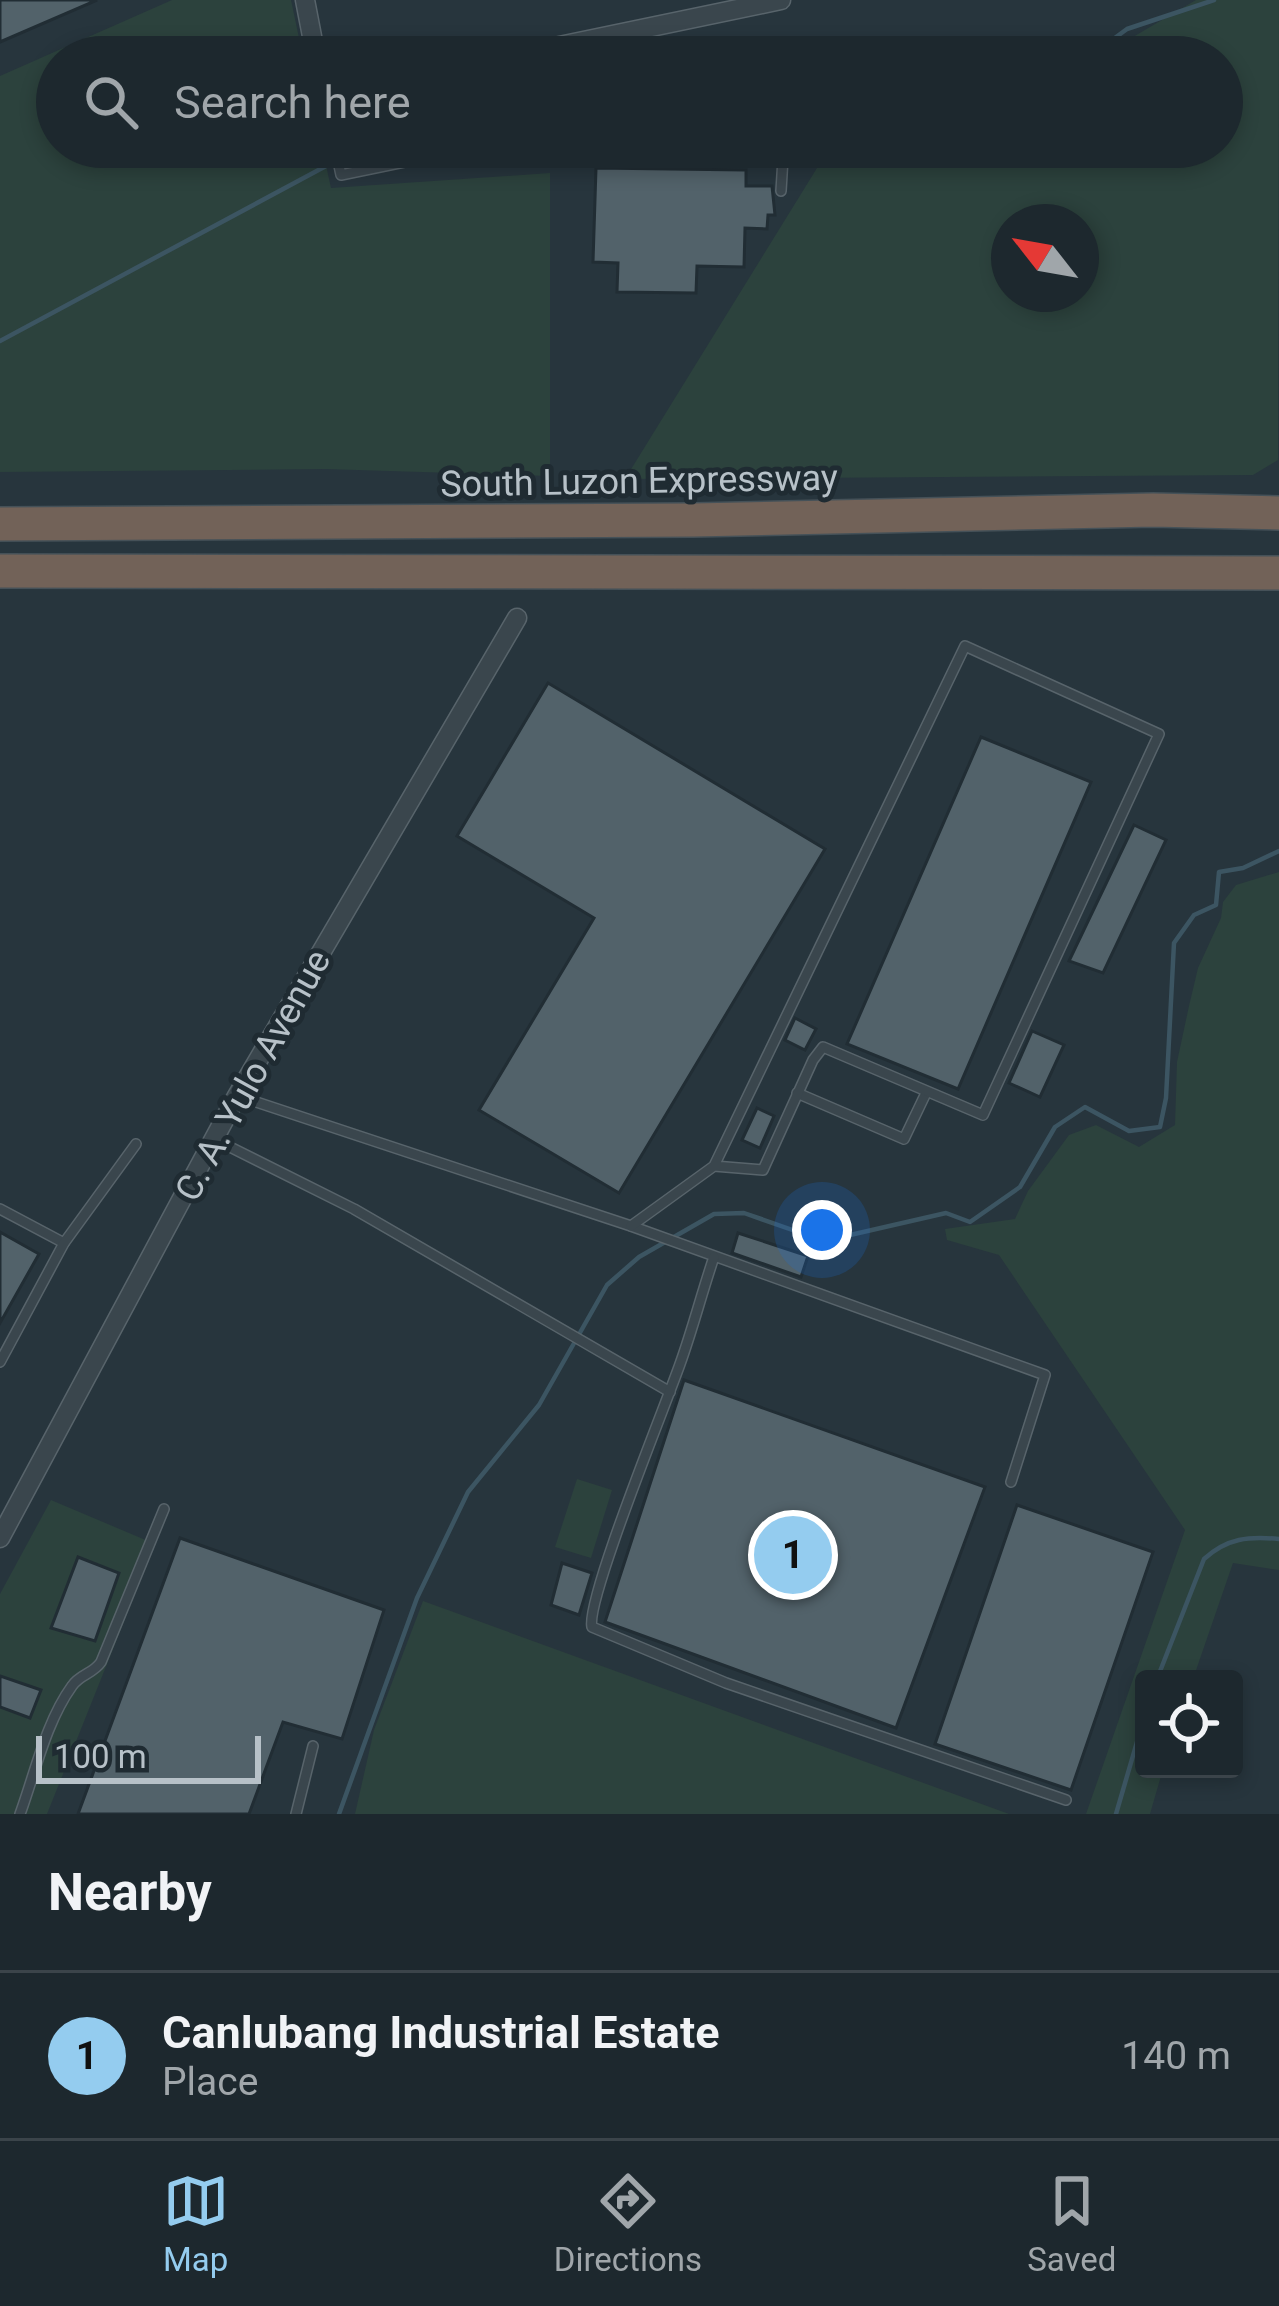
<!DOCTYPE html>
<style>
body{margin:0;font-family:Roboto,sans-serif;background:#253036;color:#f1f3f6}
.controls{position:absolute;right:36px;bottom:36px;display:grid;overflow:hidden;border-radius:12px;box-shadow:0 6px 18px #0003}
.controls button{width:108px;height:108px;display:grid;place-items:center;padding:0;border:0;border-bottom:3px solid #3b444a;background:#1d282e;color:#f1f3f6;font:60px sans-serif}
.compass{position:absolute;left:991px;top:204px;width:108px;height:108px;border-radius:50%;background:#1d282e;box-shadow:0 6px 18px #0003;rotate:301deg}
.scale{position:absolute;left:36px;bottom:30px;width:225px;box-sizing:border-box;padding-left:12px;border:6px solid #b7c1c8;border-top:0;font-size:33px;line-height:42px;white-space:nowrap;color:#b7c1c8;-webkit-text-stroke:9px #1f2b32;paint-order:stroke}
.you{position:absolute;left:822px;top:1230px;width:42px;height:42px;margin:-30px;border:9px solid #fff;border-radius:50%;background:#1a73e8;box-shadow:0 0 0 18px #1a73e833}
.badge{display:grid;place-items:center;width:78px;height:78px;border-radius:50%;background:#94ccef;color:#111;font-size:39px;font-weight:700}
.pin{position:absolute;translate:-50% -50%;border:6px solid #fff;box-shadow:0 3px 12px #0006}
.list{margin:0;padding:0;list-style:none}
h2{display:flex;justify-content:space-between;align-items:center;height:156px;margin:0;padding:0 48px;font-size:51px}
h2 small{font-size:39px;font-weight:400;color:#a0a6aa}
.list li{display:grid;grid-template-columns:78px 1fr auto;gap:36px;align-items:center;box-sizing:border-box;height:168px;padding:0 48px;border-top:3px solid #3b444a}
.list b{display:block;font-size:45px;white-space:nowrap}
.list p{margin:0;font-size:39px;white-space:nowrap;color:#a0a6aa}
.list em{font-size:39px;font-style:normal;color:#a0a6aa}
.icon{flex:none;width:66px;height:66px;fill:none;stroke:currentColor;stroke-width:2;stroke-linecap:round;stroke-linejoin:round}
.map{position:relative;flex:none;width:1279px;height:1814px;overflow:hidden}
.search{position:absolute;background:#1d282e;box-shadow:0 6px 18px #0003;left:36px;right:36px;top:36px;height:132px;display:flex;align-items:center;gap:30px;box-sizing:border-box;padding:0 42px;border-radius:66px;color:#a0a6aa;font-size:45px}
.sheet{height:324px;background:#1d282e}
nav{display:flex;justify-content:space-around;align-items:center;box-sizing:border-box;height:168px;border-top:3px solid #3b444a;background:#1d282e;font-size:33px;color:#a0a6aa}
nav a{display:grid;justify-items:center;gap:6px}
nav .on{color:#94ccef}
.map>svg:first-child{display:block}
.green{fill:#2c423d;fill-rule:evenodd}
.lines{fill:none;stroke-linecap:round;stroke-linejoin:round}
.stream{stroke:#3c5562;stroke-width:4.5}
.building{fill:#52626a;stroke:#212d34;stroke-width:3}
.service-casing{stroke:#58646b;stroke-width:12}
.minor-casing{stroke:#58646b;stroke-width:21}
.motorway-casing{stroke:#455158;stroke-width:36}
.service{stroke:#3a464d;stroke-width:9}
.minor{stroke:#3a464d;stroke-width:18}
.motorway{stroke:#726258;stroke-width:33}
.labels{text-anchor:middle;stroke-width:10;stroke-linejoin:round;paint-order:stroke}
.street-label{font-size:36px;fill:#b7c1c8;stroke:#1f2b32}
</style>
<div class="map">
<svg width="1279" height="1814" viewBox="0 0 1279 1814">
<rect width="100%" height="100%" fill="#27353d"/>
<g class="green">
<polygon points="172,0 291,0 303,57 57,57 57,147 322,147 331,188 550,173 550,476 325,469 0,472 0,76"/>
<path d="M1196,0H1279L1278,460L1253,475L625,479L830,147H1222V57H1099ZM1009,222H1081V294H1009Z"/>
<polygon points="1279,872 1279,1570 1233,1563 1193,1679 1144,1679 1144,1769 1163,1769 1150,1814 1086,1814 1185,1530 999,1255 947,1240 945,1229 1015,1219 1028,1191 1069,1135 1096,1125 1139,1147 1175,1125 1177,1062 1189,1006 1198,968 1221,918 1223,902 1236,885"/>
<polygon points="577,1479 612,1490 591,1558 555,1547"/>
<polygon points="51,1500 155,1544 47,1814 0,1814 0,1594"/>
<polygon points="423,1601 1009,1814 355,1814 374,1730"/>
</g>
<g class="lines">
<g class="stream">
<polyline points="1089,57 1127,29 1214,0"/>
<polyline points="350,162 436,147"/>
<polyline points="0,341 326,166"/>
<path d="M1157,1679L1204,1559C1227,1538 1249,1536 1279,1539"/>
<polyline points="339,1814 417,1598 468,1492 539,1405 607,1285 639,1257 714,1214 744,1213 824,1241 946,1213 970,1222 1020,1187 1055,1127 1085,1107 1129,1131 1160,1127 1166,1098 1174,943 1194,915 1216,905 1219,872 1243,868 1279,851"/>
<polyline points="1116,1814 1144,1718"/>
</g>
</g>
<g class="building">
<polygon points="0,0 97,0 0,42"/>
<polygon points="596,168 746,170 746,186 772,186 775,215 768,215 767,229 745,228 744,267 697,266 696,293 617,292 618,263 593,262"/>
<polygon points="548,683 825,849 619,1193 479,1110 594,918 457,836"/>
<polygon points="981,737 1091,782 958,1089 847,1044"/>
<polygon points="1134,825 1166,840 1103,973 1069,961"/>
<polygon points="795,1018 816,1029 805,1050 785,1040"/>
<polygon points="1032,1031 1064,1045 1040,1097 1009,1083"/>
<polygon points="757,1108 774,1116 760,1148 742,1140"/>
<polygon points="0,1232 39,1254 0,1323"/>
<polygon points="738,1233 808,1256 801,1277 732,1253"/>
<polygon points="684,1380 985,1487 896,1728 605,1622"/>
<polygon points="1017,1505 1153,1552 1071,1790 935,1744"/>
<polygon points="180,1538 384,1610 342,1739 283,1722 249,1814 78,1814"/>
<polygon points="78,1557 119,1573 95,1641 51,1628"/>
<polygon points="562,1563 592,1573 579,1615 551,1605"/>
<polygon points="0,1676 41,1690 30,1718 0,1707"/>
</g>
<g class="lines">
<g class="service-casing">
<g id="service">
<polyline points="335,147 341,175 448,153 575,147"/>
<polyline points="701,147 779,154 783,158 781,191"/>
<polyline points="797,1093 904,1139 926,1093"/>
<polyline points="238,1096 631,1226 1045,1375 1011,1482"/>
<polyline points="214,1139 354,1209 670,1392"/>
<polyline points="0,1209 64,1243"/>
<polyline points="631,1226 714,1166 763,1170 813,1060 823,1047 983,1115 1159,734 965,646 714,1166"/>
<path d="M714,1257C702,1292 693,1328 680,1364C666,1404 585,1602 592,1627L726,1683L1066,1800"/>
<polyline points="0,1362 64,1243 136,1144"/>
<path d="M20,1814C35,1773 46,1722 72,1686C80,1674 93,1674 101,1662L164,1509"/>
<polyline points="296,1814 313,1746"/>
</g>
</g>
<g class="minor-casing">
<g id="minor">
<polyline points="305,0 316,57"/>
<polyline points="507,57 781,0"/>
<polyline points="0,1538 237,1096 517,618"/>
</g>
</g>
<g class="motorway-casing">
<g id="motorway">
<polyline points="0,524 694,520 1153,510 1279,513"/>
<polyline points="0,571 1279,573"/>
</g>
</g>
<use href="#service" class="service"/>
<use href="#minor" class="minor"/>
<use href="#motorway" class="motorway"/>
</g>
<g class="labels">
<g class="street-label">
<text transform="translate(639 480) rotate(-1)" y="13">South Luzon Expressway</text>
<text transform="translate(252 1075) rotate(-61)" y="13">C. A. Yulo Avenue</text>
</g>
</g>
</svg>
<div class="controls">
<button><svg class="icon" aria-label="locate" viewBox="0 0 24 24"><circle cx="12" cy="12" r="6"/><path d="M12 2v4M12 18v4M2 12h4M18 12h4"/></svg></button>
</div>
<svg class="compass" viewBox="-18 -18 36 36"><path d="M0-13l5 13h-10z" fill="#e53935"/><path d="M0 13l5-13h-10z" fill="#a0a6aa"/></svg>
<div class="scale">100 m</div>
<div class="you"></div>
<div class="pin badge" style="left:793px;top:1555px">1</div>
<div class="search"><svg class="icon" aria-label="search" viewBox="0 0 24 24"><circle cx="10" cy="10" r="6"/><path d="M15 15l6 6"/></svg>Search here</div>
</div>
<section class="sheet">
<h2>Nearby<small></small></h2>
<ul class="list">
<li><span class="badge">1</span><div><b>Canlubang Industrial Estate</b><p>Place</p></div><em>140 m</em></li>
</ul>
</section>
<nav>
<a class="on"><svg class="icon" aria-label="map" viewBox="0 0 24 24"><path d="M3 6l6-2 6 2 6-2v14l-6 2-6-2-6 2zM9 4v14M15 6v14"/></svg>Map</a>
<a><svg class="icon" aria-label="directions" viewBox="0 0 24 24"><path d="M12 3l9 9-9 9-9-9zM9 14v-3h6M13 9l2 2-2 2"/></svg>Directions</a>
<a><svg class="icon" aria-label="saved" viewBox="0 0 24 24"><path d="M7 4h10v16l-5-4-5 4z"/></svg>Saved</a>
</nav>
